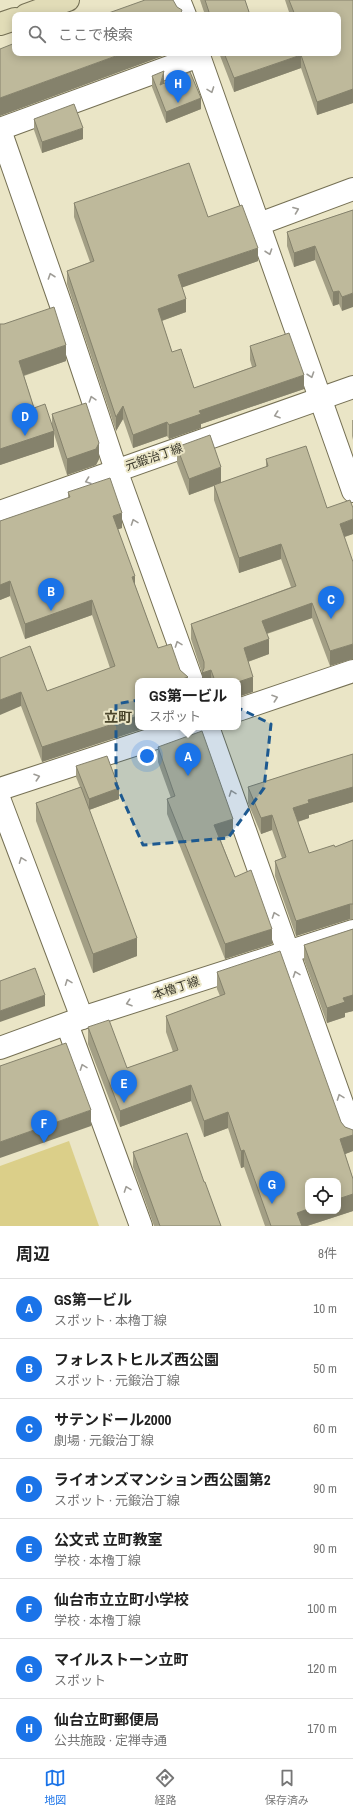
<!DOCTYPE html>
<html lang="ja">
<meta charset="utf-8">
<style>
body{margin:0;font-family:"Archivo Narrow","Noto Sans JP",sans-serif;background:#f2f2f2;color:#222}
.controls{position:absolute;right:12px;bottom:12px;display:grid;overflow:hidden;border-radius:8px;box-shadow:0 2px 10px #0003}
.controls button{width:36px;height:36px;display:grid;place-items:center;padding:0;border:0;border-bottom:1px solid #e0e0e0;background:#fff;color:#222;font:20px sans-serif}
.you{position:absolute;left:147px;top:756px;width:14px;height:14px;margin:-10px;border:3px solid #fff;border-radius:50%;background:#1a73e8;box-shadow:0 0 0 6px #1a73e833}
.badge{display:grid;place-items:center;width:26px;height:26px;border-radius:50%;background:#1a73e8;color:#fff;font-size:13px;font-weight:700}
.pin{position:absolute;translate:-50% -33px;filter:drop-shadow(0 1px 2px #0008)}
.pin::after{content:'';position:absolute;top:21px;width:14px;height:12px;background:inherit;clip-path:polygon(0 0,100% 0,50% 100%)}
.popup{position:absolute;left:135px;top:678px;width:106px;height:52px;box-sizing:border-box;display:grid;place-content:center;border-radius:8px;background:#fff;filter:drop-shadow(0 1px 3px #0005);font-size:13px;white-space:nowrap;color:#767676}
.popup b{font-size:15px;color:#222}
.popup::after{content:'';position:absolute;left:50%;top:100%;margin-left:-8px;border:8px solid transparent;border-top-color:#fff}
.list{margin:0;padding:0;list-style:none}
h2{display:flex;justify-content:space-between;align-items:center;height:52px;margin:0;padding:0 16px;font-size:17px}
h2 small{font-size:13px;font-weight:400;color:#767676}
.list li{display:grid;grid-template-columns:26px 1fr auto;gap:12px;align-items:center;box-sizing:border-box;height:60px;padding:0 16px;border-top:1px solid #e0e0e0}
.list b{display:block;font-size:15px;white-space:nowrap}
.list p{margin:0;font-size:13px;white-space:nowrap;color:#767676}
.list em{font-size:13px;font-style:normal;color:#767676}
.icon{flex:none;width:22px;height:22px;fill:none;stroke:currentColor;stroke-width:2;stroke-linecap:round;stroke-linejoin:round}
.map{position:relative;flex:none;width:353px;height:1226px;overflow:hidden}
.search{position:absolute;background:#fff;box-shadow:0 2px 10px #0003;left:12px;right:12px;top:12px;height:44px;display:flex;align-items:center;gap:10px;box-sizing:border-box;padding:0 14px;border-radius:8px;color:#767676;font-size:15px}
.sheet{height:532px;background:#fff}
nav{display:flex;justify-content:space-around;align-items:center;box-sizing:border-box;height:56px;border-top:1px solid #e0e0e0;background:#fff;font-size:11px;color:#767676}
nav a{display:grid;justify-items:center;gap:2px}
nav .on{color:#1a73e8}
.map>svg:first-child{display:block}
.pitch{fill:#dbcf89}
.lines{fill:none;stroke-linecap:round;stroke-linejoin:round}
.street-casing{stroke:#757054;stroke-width:24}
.secondary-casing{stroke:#757054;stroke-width:24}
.street{stroke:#fff;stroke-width:22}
.secondary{stroke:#e1dcb7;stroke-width:22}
.wall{fill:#a39f85}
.shaded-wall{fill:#85826c}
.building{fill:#beb99b;stroke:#85826c}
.oneway{stroke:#9e9c96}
.marked{fill:#1d5990;fill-opacity:0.2;stroke:#1d5990;stroke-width:3;stroke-dasharray:8 5;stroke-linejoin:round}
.labels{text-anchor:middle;stroke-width:4;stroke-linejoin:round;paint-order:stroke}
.street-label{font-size:12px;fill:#3c3a2d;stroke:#eae5c6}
.quarter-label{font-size:14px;font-weight:bold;fill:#4a452b;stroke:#eae5c6}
</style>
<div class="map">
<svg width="353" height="1226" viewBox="0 0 353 1226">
<rect width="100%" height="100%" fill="#eae5c6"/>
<polygon class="pitch" points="69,1141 99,1226 0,1226 0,1166"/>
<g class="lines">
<g class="street-casing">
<g id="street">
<polyline points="179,0 185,15"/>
<polyline points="198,53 353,491"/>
<polyline points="0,129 199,56"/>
<polyline points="0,130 62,308 116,470 192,681"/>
<polyline points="259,224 353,189"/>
<polyline points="0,512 353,387"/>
<polyline points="238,710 353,671"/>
<polyline points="208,727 353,1134"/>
<polyline points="0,789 189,727"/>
<polyline points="0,801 82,1018"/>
<polyline points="67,1024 141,1226"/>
<polyline points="0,1048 82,1018 353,931"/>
</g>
</g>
<g class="secondary-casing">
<g id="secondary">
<polyline points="26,15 68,0"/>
<polyline points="0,24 15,19"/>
</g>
</g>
<use href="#street" class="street"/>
<use href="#secondary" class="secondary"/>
</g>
<g class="wall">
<polygon points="200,0 245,0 250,15 205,15"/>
<polygon points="285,0 353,0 353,103 317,115 301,68 234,92 219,53 338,53 338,15 290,15"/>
<polygon points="152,76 164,82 164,83 201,109 166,123 152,87"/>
<polygon points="34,119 83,139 42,153 34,130"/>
<polygon points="74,203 208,217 258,261 182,287 186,312 162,321 172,352 194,388 252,367 250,360 250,346 304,389 201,424 201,428 169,439 167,436 133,448 123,419 116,431 67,284 67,271 90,262 74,217"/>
<polygon points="353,210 342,311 339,304 333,306 315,260 294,267 287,246 287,232"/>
<polygon points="0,324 66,361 24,376 34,408 52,426 52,414 99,459 96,465 67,475 54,434 54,447 0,465"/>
<polygon points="352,420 353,420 353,440 352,436"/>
<polygon points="177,447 221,483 266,467 266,459 327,508 353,534 345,537 330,666 312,618 267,634 269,654 248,662 253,692 238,681 202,681 202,673 191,639 191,624 291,587 281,559 239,573 214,500 214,486 189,495 177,463"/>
<polygon points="68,492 122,528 118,529 135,585 158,648 180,670 188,681 42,762 21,706 0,658 47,691 110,668 92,615 25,639 10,596 0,600 0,521 68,498"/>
<polygon points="158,747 233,834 220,838 235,877 272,944 225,959 167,814 167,799 171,798 158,762"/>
<polygon points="353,754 353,802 309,815 309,818 298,822 309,853 335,847 353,840 353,919 350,919 296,936 275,876 275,861 282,858 272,830 261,834 248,803 248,787"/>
<polygon points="76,766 119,799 89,810 137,956 93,973 36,821 36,803 80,787 76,777"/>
<polygon points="353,929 353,1011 345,1013 345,1017 327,1023 304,960 304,945"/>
<polygon points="217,972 345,1127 353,1131 353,1151 345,1154 353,1179 353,1211 307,1226 265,1226 244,1167 241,1168 228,1128 204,1137 191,1101 120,1127 88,1044 88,1027 127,1068 173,1052 166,1032 166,1016 220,996 217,989"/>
<polygon points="133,1152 204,1182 221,1226 154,1226 133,1167"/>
</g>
<g class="shaded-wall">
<polygon points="124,53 171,53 0,116 0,98"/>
<polygon points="301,55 301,68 234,92 234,78"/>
<polygon points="164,71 164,82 160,96 160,85"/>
<polygon points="353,89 353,103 317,115 317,102"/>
<polygon points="201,98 201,109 166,123 166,112"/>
<polygon points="83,128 83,139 42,153 42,142"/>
<polygon points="315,246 315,260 294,267 294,253"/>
<polygon points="258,248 258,261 178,289 178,275"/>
<polygon points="339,291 339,304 333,306 333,292"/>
<polygon points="353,293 353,307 342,311 342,297"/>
<polygon points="186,299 186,312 158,322 158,309"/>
<polygon points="66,345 66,361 19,377 19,361"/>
<polygon points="304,375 304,389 201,424 201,428 169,439 169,425 199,411"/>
<polygon points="123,406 123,419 116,431 116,417"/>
<polygon points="167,422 167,436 133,448 133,435"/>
<polygon points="54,431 54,447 0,465 0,449"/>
<polygon points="99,443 99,459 96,465 67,475 67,459"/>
<polygon points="221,467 221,483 189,495 189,479"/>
<polygon points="122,513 122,528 113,531 113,516"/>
<polygon points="353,519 353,534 340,538 340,524"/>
<polygon points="281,544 281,559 239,573 239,558"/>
<polygon points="135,576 135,591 132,577"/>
<polygon points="10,581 10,596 0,600 0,585"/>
<polygon points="92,600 92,615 25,639 25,624"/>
<polygon points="312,603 312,618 262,635 262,621"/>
<polygon points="269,639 269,654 244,663 244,648"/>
<polygon points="353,644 353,659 330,666 330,651"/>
<polygon points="211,670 211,681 202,681 202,673"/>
<polygon points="188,677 188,681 177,681"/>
<polygon points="253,677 253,692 238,697 238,682"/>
<polygon points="21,692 21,706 0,715 0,700"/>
<polygon points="138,716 138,727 149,727 42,762 42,747"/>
<polygon points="353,787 353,802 309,815 309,818 293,823 293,808 308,800"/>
<polygon points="119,788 119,799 89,810 89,799"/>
<polygon points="272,815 272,830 261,834 261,818"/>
<polygon points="233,819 233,834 214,840 214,825"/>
<polygon points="350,904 350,919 296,936 296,921"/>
<polygon points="272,929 272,944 225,959 225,944"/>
<polygon points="137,938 137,956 93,973 93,954"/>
<polygon points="45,995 45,1006 0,1022 0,1011"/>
<polygon points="353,995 353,1011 345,1013 345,1017 327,1023 327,1008 343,998"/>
<polygon points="191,1085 191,1101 120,1127 120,1111"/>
<polygon points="91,1110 91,1126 0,1158 0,1142"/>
<polygon points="228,1112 228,1128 204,1137 204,1121"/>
<polygon points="353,1135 353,1151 340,1156 340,1139"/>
<polygon points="244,1150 244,1167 241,1168 241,1151"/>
<polygon points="353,1194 353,1211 307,1226 297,1226 297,1213 308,1209 308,1211 338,1211 338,1199"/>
</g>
<g class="building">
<polygon points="145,0 173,0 177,7 182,10 180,15 103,15"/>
<polygon points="205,0 245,0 250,15 210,15"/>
<polygon points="289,0 353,0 353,89 317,102 301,55 234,78 224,53 338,53 338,15 295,15"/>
<polygon points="15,43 15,53 124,53 0,98 0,49"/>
<polygon points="164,71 160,85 190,72 201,98 166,112 152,76"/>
<polygon points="74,104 83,128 42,142 34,119"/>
<polygon points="189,163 208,217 242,205 258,248 178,275 186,299 158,309 172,352 181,349 194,388 256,366 250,346 289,333 304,375 199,411 201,414 169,425 167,422 133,435 123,406 116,417 67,271 94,261 74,203"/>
<polygon points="353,210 353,293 342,297 339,291 333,292 315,246 294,253 287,232"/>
<polygon points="54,307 66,345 19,361 34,408 45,404 54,431 0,449 0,324 4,324"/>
<polygon points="86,403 99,443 96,449 67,459 52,414"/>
<polygon points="210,435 221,467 189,479 177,447"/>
<polygon points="306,446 327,508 350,500 353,508 353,519 340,524 353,562 353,644 330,651 312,603 262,621 269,639 244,648 253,677 238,682 238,681 215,681 211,670 202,673 204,668 204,662 191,624 296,586 281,544 239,558 214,485 268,466 266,459"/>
<polygon points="110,478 122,513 113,516 135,576 132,577 158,648 171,644 180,670 188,677 177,681 138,681 138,716 42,747 21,692 0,700 0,658 30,646 47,691 115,666 92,600 25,624 10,581 0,585 0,521 70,497 68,492"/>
<polygon points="202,731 233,819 214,825 235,877 251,870 272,929 225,944 167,799 175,796 158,747"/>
<polygon points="353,754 353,787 308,800 309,803 293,808 309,853 334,845 335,847 353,840 353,904 350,904 296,921 275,861 286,857 272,815 261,818 248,787 304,769"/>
<polygon points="107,756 119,788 89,799 76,766"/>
<polygon points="81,787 137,938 93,954 36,803"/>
<polygon points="353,929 353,995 343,998 345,1002 327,1008 304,945"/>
<polygon points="280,951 341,1122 345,1127 353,1130 353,1135 340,1139 353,1179 353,1194 338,1199 338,1181 308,1181 308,1209 297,1213 302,1226 271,1226 244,1150 241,1151 228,1112 204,1121 191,1085 120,1111 88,1027 109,1020 127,1068 178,1050 166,1016 225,994 217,972"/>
<polygon points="35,968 45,995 0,1011 0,981"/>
<polygon points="66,1043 91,1110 0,1142 0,1066"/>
<polygon points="187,1133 204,1182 205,1182 221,1226 160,1226 133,1152"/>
</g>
<defs><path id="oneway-chevron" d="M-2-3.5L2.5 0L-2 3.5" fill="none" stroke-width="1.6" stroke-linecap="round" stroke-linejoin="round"/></defs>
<g class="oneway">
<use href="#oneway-chevron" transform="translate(211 90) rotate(70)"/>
<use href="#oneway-chevron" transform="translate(296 210) rotate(-21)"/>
<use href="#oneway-chevron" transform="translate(269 252) rotate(71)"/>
<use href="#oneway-chevron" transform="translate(51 276) rotate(-109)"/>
<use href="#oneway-chevron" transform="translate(311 375) rotate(71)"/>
<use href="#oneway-chevron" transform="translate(92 399) rotate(-108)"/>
<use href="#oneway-chevron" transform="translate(277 415) rotate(161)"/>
<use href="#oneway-chevron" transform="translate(88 481) rotate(160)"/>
<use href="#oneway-chevron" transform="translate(134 522) rotate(-110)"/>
<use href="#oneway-chevron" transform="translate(178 644) rotate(-110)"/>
<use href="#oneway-chevron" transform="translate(275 698) rotate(-19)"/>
<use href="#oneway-chevron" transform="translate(37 777) rotate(-18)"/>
<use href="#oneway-chevron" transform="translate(232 793) rotate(-110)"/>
<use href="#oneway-chevron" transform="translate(22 860) rotate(-111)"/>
<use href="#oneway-chevron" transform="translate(275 915) rotate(-110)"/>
<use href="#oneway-chevron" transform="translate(296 974) rotate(-110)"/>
<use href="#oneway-chevron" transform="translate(68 982) rotate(-111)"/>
<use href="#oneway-chevron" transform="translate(129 1003) rotate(162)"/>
<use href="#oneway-chevron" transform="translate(83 1067) rotate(-110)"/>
<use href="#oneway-chevron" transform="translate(340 1097) rotate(-110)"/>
<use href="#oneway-chevron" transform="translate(127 1189) rotate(-110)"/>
</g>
<path class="marked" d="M200,689L271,724L264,788L228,838L143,845L116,784V704Z"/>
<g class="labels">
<g class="street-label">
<text transform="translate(154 457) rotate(-19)" y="4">元鍛治丁線</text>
<text transform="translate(176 988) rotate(-18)" y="4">本櫓丁線</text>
</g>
<g class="quarter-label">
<text x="118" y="722">立町</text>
</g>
</g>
</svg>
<div class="controls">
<button><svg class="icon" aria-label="locate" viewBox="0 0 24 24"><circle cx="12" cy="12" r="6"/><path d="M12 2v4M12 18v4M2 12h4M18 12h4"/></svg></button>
</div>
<div class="you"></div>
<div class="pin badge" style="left:188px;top:776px">A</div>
<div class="popup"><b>GS第一ビル</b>スポット</div>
<div class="pin badge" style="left:51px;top:611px">B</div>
<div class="pin badge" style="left:331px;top:619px">C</div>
<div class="pin badge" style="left:25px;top:436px">D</div>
<div class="pin badge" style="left:124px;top:1103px">E</div>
<div class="pin badge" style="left:44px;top:1143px">F</div>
<div class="pin badge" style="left:272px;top:1204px">G</div>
<div class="pin badge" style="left:178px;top:103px">H</div>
<div class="search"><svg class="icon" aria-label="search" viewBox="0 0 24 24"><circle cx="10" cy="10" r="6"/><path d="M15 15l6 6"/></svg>ここで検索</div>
</div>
<section class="sheet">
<h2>周辺<small>8件</small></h2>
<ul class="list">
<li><span class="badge">A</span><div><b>GS第一ビル</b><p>スポット · 本櫓丁線</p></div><em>10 m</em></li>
<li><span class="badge">B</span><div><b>フォレストヒルズ西公園</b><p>スポット · 元鍛治丁線</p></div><em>50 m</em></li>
<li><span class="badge">C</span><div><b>サテンドール2000</b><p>劇場 · 元鍛治丁線</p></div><em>60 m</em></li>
<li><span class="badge">D</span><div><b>ライオンズマンション西公園第2</b><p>スポット · 元鍛治丁線</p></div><em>90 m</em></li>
<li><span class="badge">E</span><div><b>公文式 立町教室</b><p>学校 · 本櫓丁線</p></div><em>90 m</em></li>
<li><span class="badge">F</span><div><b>仙台市立立町小学校</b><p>学校 · 本櫓丁線</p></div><em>100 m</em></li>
<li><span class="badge">G</span><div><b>マイルストーン立町</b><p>スポット</p></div><em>120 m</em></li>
<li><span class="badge">H</span><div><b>仙台立町郵便局</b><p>公共施設 · 定禅寺通</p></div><em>170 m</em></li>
</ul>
</section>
<nav>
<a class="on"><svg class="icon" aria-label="map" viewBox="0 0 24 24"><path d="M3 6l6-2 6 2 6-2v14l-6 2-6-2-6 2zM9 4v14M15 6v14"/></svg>地図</a>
<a><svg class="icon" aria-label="directions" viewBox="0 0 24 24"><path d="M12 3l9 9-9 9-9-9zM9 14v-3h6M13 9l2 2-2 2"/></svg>経路</a>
<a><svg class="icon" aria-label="saved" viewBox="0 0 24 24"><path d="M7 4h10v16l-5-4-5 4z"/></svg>保存済み</a>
</nav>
